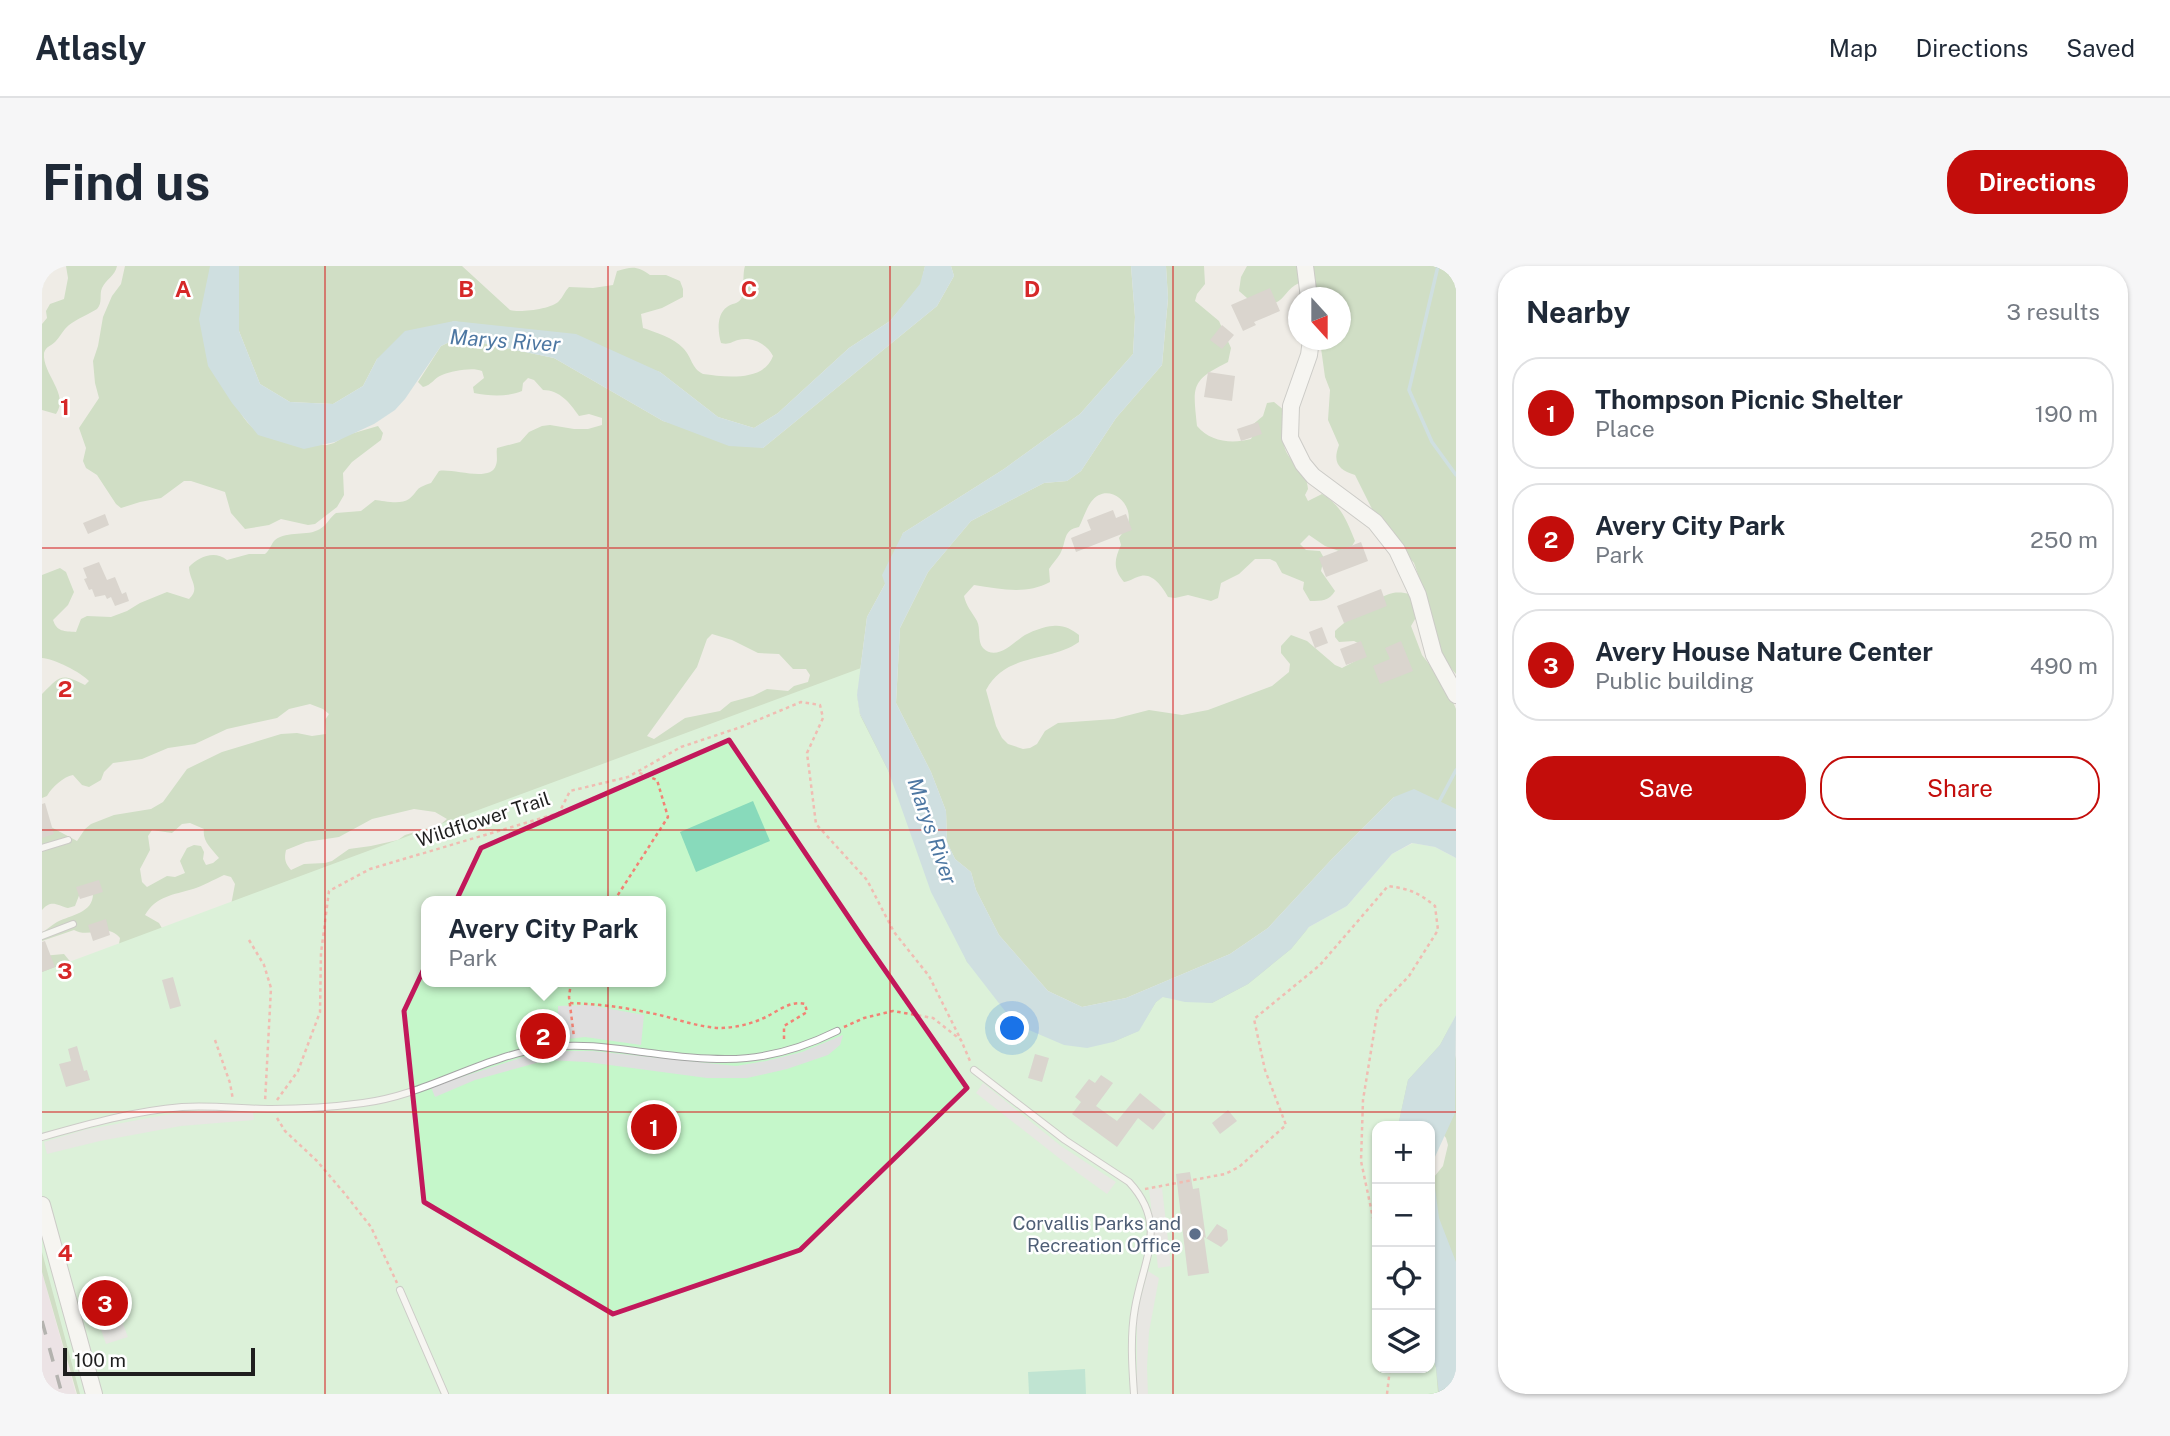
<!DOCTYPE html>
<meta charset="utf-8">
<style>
body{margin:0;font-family:"Public Sans",sans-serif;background:#f6f6f7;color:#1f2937}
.controls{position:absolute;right:21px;bottom:21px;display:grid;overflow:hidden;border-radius:14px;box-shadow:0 2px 5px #0004}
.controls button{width:63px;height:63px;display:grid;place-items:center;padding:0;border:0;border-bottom:2px solid #e0e1e3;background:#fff;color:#1f2937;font:35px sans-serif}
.compass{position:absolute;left:1246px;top:21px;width:63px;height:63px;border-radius:50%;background:#fff;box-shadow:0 2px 5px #0004;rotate:159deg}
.scale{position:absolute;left:21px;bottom:18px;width:192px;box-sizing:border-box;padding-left:7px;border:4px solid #1f1f1f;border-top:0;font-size:19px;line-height:24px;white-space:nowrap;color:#1f1f1f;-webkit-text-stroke:5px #fff;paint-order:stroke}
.you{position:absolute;left:971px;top:763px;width:24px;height:24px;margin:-18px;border:5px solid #fff;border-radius:50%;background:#1a73e8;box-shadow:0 0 0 10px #1a73e833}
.badge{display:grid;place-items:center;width:46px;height:46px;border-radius:50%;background:#c30d0b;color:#fff;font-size:23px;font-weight:700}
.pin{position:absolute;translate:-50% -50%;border:4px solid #fff;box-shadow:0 2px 7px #0006}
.popup{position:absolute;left:379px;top:630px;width:245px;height:91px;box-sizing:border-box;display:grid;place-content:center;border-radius:14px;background:#fff;filter:drop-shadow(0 2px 5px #0005);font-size:23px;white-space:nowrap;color:#747a83}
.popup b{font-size:26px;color:#1f2937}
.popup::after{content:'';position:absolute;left:50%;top:100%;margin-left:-14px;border:14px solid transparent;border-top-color:#fff}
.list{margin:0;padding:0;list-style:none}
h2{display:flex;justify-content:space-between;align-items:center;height:91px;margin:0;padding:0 28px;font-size:30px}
h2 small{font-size:23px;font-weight:400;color:#747a83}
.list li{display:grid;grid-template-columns:46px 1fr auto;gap:21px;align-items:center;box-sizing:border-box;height:112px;margin:0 14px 14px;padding:0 14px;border:2px solid #e0e1e3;border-radius:28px}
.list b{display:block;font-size:26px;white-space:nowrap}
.list p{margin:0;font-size:23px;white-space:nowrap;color:#747a83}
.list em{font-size:23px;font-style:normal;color:#747a83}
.actions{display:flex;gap:14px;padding:21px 28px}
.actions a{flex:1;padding:16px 0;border:2px solid #c30d0b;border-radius:28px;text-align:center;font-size:24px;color:#c30d0b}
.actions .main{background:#c30d0b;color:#fff}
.icon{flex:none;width:38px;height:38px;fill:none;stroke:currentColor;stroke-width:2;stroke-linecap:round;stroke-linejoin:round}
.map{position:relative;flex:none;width:1414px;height:1128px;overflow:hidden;border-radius:28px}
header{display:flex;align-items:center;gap:42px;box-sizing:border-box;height:98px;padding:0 35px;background:#fff;border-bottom:2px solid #e0e1e3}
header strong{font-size:33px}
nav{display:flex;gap:38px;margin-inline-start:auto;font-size:24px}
.intro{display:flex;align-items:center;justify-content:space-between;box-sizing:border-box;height:168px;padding:0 42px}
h1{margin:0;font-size:49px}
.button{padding:18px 32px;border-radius:28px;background:#c30d0b;color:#fff;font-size:24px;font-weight:700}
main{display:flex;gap:42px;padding:0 42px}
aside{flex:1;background:#fff;border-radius:28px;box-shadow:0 2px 5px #0004}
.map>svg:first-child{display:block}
.industrial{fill:#e8d8e5}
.forest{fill:#aacc9d;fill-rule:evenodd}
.park{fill:#c5f7ca;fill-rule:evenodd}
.pitch{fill:#88dabb}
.parking{fill:#dfdfdf}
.water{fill:#a9cfda}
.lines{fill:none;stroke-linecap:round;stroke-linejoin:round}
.stream{stroke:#a9cfda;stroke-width:3.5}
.building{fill:#c0b8b2}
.service-casing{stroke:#a3a3a3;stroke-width:8}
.tertiary-casing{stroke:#a3a3a3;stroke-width:18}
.path{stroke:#f28274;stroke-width:2.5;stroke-dasharray:3.5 3.5;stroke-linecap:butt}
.service{stroke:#fff;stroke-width:6}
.tertiary{stroke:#fff;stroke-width:16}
.rail{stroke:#6d6d6d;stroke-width:3.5;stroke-dasharray:14 14;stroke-linecap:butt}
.marked{fill:none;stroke:#c2185b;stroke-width:5;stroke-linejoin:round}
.grid{fill:none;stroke:#d62828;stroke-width:2;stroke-opacity:0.55}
.service-dot{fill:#5c6f8a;stroke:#fff;stroke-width:2.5}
.labels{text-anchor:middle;stroke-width:5;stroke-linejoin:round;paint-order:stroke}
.street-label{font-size:19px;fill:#1f1f1f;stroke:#fff}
.service-label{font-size:19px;fill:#4e5e75;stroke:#fff;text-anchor:end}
.water-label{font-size:21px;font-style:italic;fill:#4d77a2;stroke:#fff}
.grid-label{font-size:23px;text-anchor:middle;font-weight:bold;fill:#d62828;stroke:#fff;stroke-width:5;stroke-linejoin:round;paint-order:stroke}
</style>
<header>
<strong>Atlasly</strong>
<nav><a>Map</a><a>Directions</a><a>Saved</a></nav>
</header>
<div class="intro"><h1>Find us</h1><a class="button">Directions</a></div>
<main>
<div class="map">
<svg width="1414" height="1128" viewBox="0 0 1414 1128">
<rect width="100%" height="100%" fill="#efece6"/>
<polygon class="industrial" points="0,1006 34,1128 6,1128 0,1106"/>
<g class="forest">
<path d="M24,0H75C73,10 64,13 60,22C57,28 61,37 55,43C49,47 35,53 27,59C21,64 18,71 13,76C9,80 4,80 2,87C0,108 28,128 14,148L0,144V58L5,52L4,45L8,38L22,33L26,12Z"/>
<path d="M83,0H183L198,146C218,180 251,176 285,179L292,177L305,169L336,160L341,167L339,174L310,196L301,207L302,229L295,241L273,258L266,259L239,253L227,259L203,263L189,247L183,226L149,215H142L119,232L98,236L79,242L74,238L55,209L44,202L41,195L44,182L37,162L57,132L53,117L51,95L56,80L61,51L70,30L79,18Z"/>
<path d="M197,0H420L468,44C478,47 510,43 517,35C521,31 523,25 527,21L551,22L571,19L575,5C590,0 596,0 608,9H624L638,15L641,23V31L620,42L599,48L601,62C613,66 632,72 641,82C650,91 649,102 661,108C683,111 722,116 731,90C725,78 710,70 696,74C689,76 687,79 679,77C676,66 674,49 685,41C690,37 696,38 699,33C703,27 700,9 703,0H883L879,18L848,55L807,82L736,147L712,162L676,151L618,106L412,55L335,93L321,120L291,138L248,136L218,118L197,65Z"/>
<path d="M909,0H1089L1093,51L1091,88L1038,148L962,203L861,267L843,318L825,351L815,429L818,448L1022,779L1414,592V746L1367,860H1335V1102H1388V1067L1405,1128H35L0,1006V690L22,688L31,699L77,678L78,672C65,656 48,673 32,664L0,675V667C5,663 10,659 15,656C29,649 51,647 51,628L38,627L33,640L26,642C15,639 9,633 0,644V563L9,561L35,575L43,563L49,558L72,549L109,543L121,536L145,503L180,486L239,468L255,467L270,470L284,468L283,454L287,448L281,443L268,438L247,443L235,452L185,463L153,478L126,482L100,493L71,497L62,506L59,514L47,521L40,519L31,509C21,511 10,521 5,530L0,532V428C19,409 19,407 43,419L47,415C40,407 11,392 0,392V309L18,302L24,306L32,326L26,339L11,354C15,366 22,365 34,366L39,353L45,350L69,351L85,345L98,337L125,326L147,333C159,322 147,314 147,301C157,290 173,284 185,294L207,288H223C228,284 229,278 233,274C246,264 265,271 278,263C285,259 288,251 294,247L319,245L333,234C342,235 359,239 367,233C378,224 371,223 389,217L397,205C411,202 449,217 454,199C456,194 454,188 455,182L478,176L487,166L500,160L508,159L532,163H546L560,159V152L547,148L537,150C528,137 518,124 501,124L492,114L486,112L481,117L480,125C466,131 447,130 432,127L431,121L442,112L440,105C430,101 411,105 400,109C392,112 390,119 381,121L376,116L399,80L416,72L512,92L621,155L721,182L895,40L912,10ZM670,368L690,374L716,387L737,388L751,403H764L768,409L766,416L752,420L746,425L725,423L711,430L689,436L678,445L643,452L612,473L605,470L655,401L665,373ZM372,543L393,546L405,553L399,558L363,569L356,574L329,580L307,583L290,595L283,597L262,598L249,604C243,597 242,593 244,584L264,576L297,571L330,553ZM148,557L162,563C160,575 169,582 177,592L171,597L164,599L161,593L162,586L159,580L152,579L145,582L138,595L143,607L133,611L125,610L105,621L100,616L98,603L108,584L106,570L110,564L130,567L140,558ZM182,609L189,611L193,618L189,639L514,771L121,664L117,657L103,649C114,630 131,629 151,623C161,620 171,614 182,609ZM611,615L618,635V716H384L317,640Z"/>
<path d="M1124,0H1162L1163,18L1155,28L1153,35L1177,55L1189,82L1186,96C1148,115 1151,120 1155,160C1168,176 1190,178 1209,173L1212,167L1209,160L1221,150L1225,137L1232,136L1243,145L1247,174L1242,179C1245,196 1265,203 1266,223L1263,229L1266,235L1280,228C1299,239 1305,255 1313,275L1310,280L1297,285L1283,280L1267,269L1258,278L1264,284L1278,285L1282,292L1279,305L1293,325C1287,335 1280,335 1268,335L1261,323L1262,316L1240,307L1234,296L1228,293H1213L1197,308L1179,317L1176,332L1169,335L1146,329L1133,332L1126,331C1121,322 1111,307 1099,310C1093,311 1089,315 1082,316C1071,303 1072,294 1079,279L1077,272C1080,267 1084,263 1086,258C1092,235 1064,215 1049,236C1044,243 1041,253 1037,261C1020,264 1025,276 1018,288C1015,293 1010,298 1007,303L1008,316C984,329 959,323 932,319L922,330C924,340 930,346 935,355C939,363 935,375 941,382C954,395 970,378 980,371C987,366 1003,360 1011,360C1022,359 1029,363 1037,369V376C1007,397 964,386 944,424L954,460L960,472L966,478L981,483L988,482L995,478L1003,465L1016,457L1072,453L1107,444L1140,449L1166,444L1230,420L1247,406L1248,398L1239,387V380L1249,369L1265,375L1293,399L1300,402L1319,392L1318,378L1312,375L1297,376L1293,371V365C1309,351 1331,332 1351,327C1357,326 1363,327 1368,328L1376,348L1369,360L1380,389L1404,420L1414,443V544L1352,531L1289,594L1226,662L1188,688L1084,732L1040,741L1006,725L957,669L934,624L929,606L913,593L905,576L904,545L889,506L854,437L858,362L886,306L929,255L1002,217L1025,215L1039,205L1074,152L1120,99L1126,33Z"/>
<path d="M1205,0H1414V408L1400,392L1385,335L1372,297L1335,253L1313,209C1297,204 1290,197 1297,179L1286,154L1288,124L1283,111L1279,82L1276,74H1298V32L1268,31L1257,17C1245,22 1243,33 1233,37C1227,39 1219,38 1213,39L1197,25L1199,11Z"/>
<polygon points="1414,789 1414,1039 1388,944 1392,911 1401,900 1406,879 1404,872 1396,862"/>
</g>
<path class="park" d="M819,402L815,429L818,449L846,504L925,696L1071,776L1096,765L1114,736L1121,731L1170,737L1206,718L1249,683L1267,661L1305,640L1350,588L1371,577L1393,581L1414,592V749L1398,779L1366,814L1356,860H1335V1102H1388V1080L1394,1102L1396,1128H38L0,986V706ZM384,635H618V716H384Z"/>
<g class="pitch">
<polygon points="711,535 728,575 654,606 638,566"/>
<polygon points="1043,1103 1044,1128 987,1128 986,1106"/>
</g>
<g class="parking">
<polygon points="547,739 602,749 599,779 543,771 516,774 516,740"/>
<polygon points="801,769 798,779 786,789 745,803 705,812 665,812 545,796 505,794 433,814 393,831 389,821 481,791 509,785 551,785 694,800 724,795 760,786"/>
<polygon points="941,817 1019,880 1074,916 1065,928 1036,907 934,827"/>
<polygon points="166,844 211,845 212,854 139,860 58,875 5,888 2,876 42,864 128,848"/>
<polygon points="1120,922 1129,1000 1116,1002 1107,923"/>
<polygon points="1106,1005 1117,1012 1107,1066 1105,1101 1106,1128 1095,1128 1095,1047"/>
<polygon points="76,1045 86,1071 64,1078 55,1052"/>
</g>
<g class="water">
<polygon points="168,0 197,0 197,65 218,118 248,136 291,138 321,120 335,93 363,65 412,55 534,68 618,106 676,151 712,162 736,147 807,82 848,55 878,18 883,0 909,0 912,10 895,40 721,182 687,180 621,155 512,92 416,72 399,80 363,133 353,144 332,158 293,176 262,183 216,169 190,137 166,100 157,53"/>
<polygon points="1089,0 1124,0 1126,32 1120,99 1074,152 1039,205 1025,215 1002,217 929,255 886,306 858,362 854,437 889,506 904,545 905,576 913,593 929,606 934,624 957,669 1006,725 1040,741 1084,732 1188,688 1226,662 1289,594 1352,531 1372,523 1414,543 1414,592 1393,581 1370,577 1350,588 1305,640 1267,661 1249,683 1206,718 1170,737 1143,736 1121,731 1114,736 1097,765 1071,776 1045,782 1022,779 973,758 925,696 889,626 846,504 818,448 815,429 825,351 843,318 840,309 861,267 962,203 1038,148 1091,88 1093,51"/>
<polygon points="1414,749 1413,847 1392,893 1392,914 1397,952 1414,996 1414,1128 1397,1128 1394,1102 1388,1080 1388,860 1356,860 1366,814 1398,779"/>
</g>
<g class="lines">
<g class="stream">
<polyline points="1396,0 1367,124 1390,176 1414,209"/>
<polyline points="1397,536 1414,504"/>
</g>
</g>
<g class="building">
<polygon points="1228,22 1238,45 1212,56 1214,59 1201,65 1189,39"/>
<polygon points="1180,59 1192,69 1180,83 1168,74"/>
<polygon points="1166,106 1193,110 1190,135 1162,131"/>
<polygon points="1216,156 1220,168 1199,175 1195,163"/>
<polygon points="1071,244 1074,252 1084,248 1090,264 1034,286 1029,272 1049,264 1045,254"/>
<polygon points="63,248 67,259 46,268 41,257"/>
<polygon points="1319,276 1326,295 1284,311 1277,292"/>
<polygon points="57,296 65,314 73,311 80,328 84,326 87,335 73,340 69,331 65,333 63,329 53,331 50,323 47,324 42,313 45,312 41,302"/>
<polygon points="1339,323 1345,340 1302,357 1295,340"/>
<polygon points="1280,361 1286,377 1273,382 1267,366"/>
<polygon points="1319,375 1325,391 1304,399 1298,383"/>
<polygon points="1359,375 1371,405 1338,418 1331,400 1348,393 1343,382"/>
<polygon points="3,537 12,568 0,572 0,538"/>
<polygon points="57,614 61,626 38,633 34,621"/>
<polygon points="64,653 68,669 51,675 46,659"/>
<polygon points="3,675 13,701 0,706 0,676"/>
<polygon points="131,711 139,740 128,743 120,714"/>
<polygon points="35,780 42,805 45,804 48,814 24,821 17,798 29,795 26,783"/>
<polygon points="993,788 1007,792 1000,816 986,812"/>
<polygon points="1059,809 1071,817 1054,840 1075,855 1098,827 1124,848 1111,864 1096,852 1075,881 1030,848 1039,836 1033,831 1047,813 1053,817"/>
<polygon points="1186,844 1195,855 1178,868 1170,857"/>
<polygon points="595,850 632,855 630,872 592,866"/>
<polygon points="1148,906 1151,923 1157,922 1164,973 1175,958 1185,964 1186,974 1179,981 1162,971 1167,1007 1146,1010 1134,908"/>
<polygon points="72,1024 77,1040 53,1048 48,1032"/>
</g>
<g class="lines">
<g class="service-casing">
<g id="service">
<polyline points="0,582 26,574"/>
<polyline points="0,670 31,658"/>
<path d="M932,804L1023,874L1087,916C1127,959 1101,994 1093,1042C1088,1070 1090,1100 1092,1128"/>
<path d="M0,871C46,858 92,845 140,841C171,839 200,843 230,843C260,843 291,841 321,837C386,829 443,788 509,781C542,777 576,783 609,787C682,797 728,798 795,765"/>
<polyline points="358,1024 403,1128"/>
</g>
</g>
<g class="tertiary-casing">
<g id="tertiary">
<polyline points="1263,0 1267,32"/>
<polyline points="1269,74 1267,89 1249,140 1248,172 1261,198 1271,210 1333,256 1355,284 1376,329 1392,389 1414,429"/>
<polyline points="0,939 52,1128"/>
</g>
</g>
<g class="path">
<polyline points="572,635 626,551 615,514 595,506"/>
<polyline points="207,674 222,699 229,722 223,836"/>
<polyline points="529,716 527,731 532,771"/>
<path d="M528,737C555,738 581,741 608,747C630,751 654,761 677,762C693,762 709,758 724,751C736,745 749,734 763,738L765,746L742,760V774"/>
<polyline points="802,761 822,752 851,745 891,752 919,774 928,795"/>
<polyline points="173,774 188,817 191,834"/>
<polyline points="235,834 256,805 278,746 279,687 287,625 328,603 517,547 528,525 586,511 639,481 699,461 759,436 778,439 781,452 765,487 774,558 825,614 852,666 887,710 919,774"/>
<polyline points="235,852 243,865 275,895 303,928 329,961 355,1017"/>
<path d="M1103,923L1183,908L1197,901L1244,859L1223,804L1212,753L1278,699L1346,620C1367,623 1376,626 1393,640L1396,664L1367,710L1336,742L1321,834L1319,895L1335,971"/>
<polyline points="1345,1128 1348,1102"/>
</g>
<use href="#service" class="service"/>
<use href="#tertiary" class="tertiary"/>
<polyline class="rail" points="0,1055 20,1128"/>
</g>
<path d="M0 0H1414V1128H0ZM687,474L822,674L925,822L758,984L571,1048L382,936L362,745L439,582Z" fill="#efece6" fill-opacity=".55" fill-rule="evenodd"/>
<path class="marked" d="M687,474L822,674L925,822L758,984L571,1048L382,936L362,745L439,582Z"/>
<path class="grid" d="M283,0V1128M566,0V1128M848,0V1128M1131,0V1128M0,282H1414M0,564H1414M0,846H1414"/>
<circle class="service-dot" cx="1153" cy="968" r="7"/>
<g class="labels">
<g class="street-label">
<text transform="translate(441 553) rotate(-18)" y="7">Wildflower Trail</text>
</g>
<g class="service-label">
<text x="1139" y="964">Corvallis Parks and<tspan x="1139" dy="22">Recreation Office</tspan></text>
</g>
<g class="water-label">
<text transform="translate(463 75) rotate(4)" y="7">Marys River</text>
<text transform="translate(890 565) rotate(71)" y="7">Marys River</text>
</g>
</g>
<g class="grid-label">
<text x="141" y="31">A</text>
<text x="424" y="31">B</text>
<text x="707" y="31">C</text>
<text x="990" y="31">D</text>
<text x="23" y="149">1</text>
<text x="23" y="431">2</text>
<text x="23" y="713">3</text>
<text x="23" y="995">4</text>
</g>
</svg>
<div class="controls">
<button>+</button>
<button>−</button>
<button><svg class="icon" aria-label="locate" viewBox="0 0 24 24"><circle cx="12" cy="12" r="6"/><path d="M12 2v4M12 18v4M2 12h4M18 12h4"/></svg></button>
<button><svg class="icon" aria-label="layers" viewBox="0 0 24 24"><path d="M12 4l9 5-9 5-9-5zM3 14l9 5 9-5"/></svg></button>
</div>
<svg class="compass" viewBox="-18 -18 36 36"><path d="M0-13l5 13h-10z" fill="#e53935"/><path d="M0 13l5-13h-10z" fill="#747a83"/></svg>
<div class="scale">100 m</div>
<div class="you"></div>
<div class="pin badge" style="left:612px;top:861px">1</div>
<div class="pin badge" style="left:501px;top:770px">2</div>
<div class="popup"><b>Avery City Park</b>Park</div>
<div class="pin badge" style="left:63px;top:1037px">3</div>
</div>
<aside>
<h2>Nearby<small>3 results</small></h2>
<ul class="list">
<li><span class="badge">1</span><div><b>Thompson Picnic Shelter</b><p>Place</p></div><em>190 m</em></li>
<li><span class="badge">2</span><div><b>Avery City Park</b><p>Park</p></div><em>250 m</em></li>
<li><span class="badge">3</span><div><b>Avery House Nature Center</b><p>Public building</p></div><em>490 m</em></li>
</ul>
<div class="actions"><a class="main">Save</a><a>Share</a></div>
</aside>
</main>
